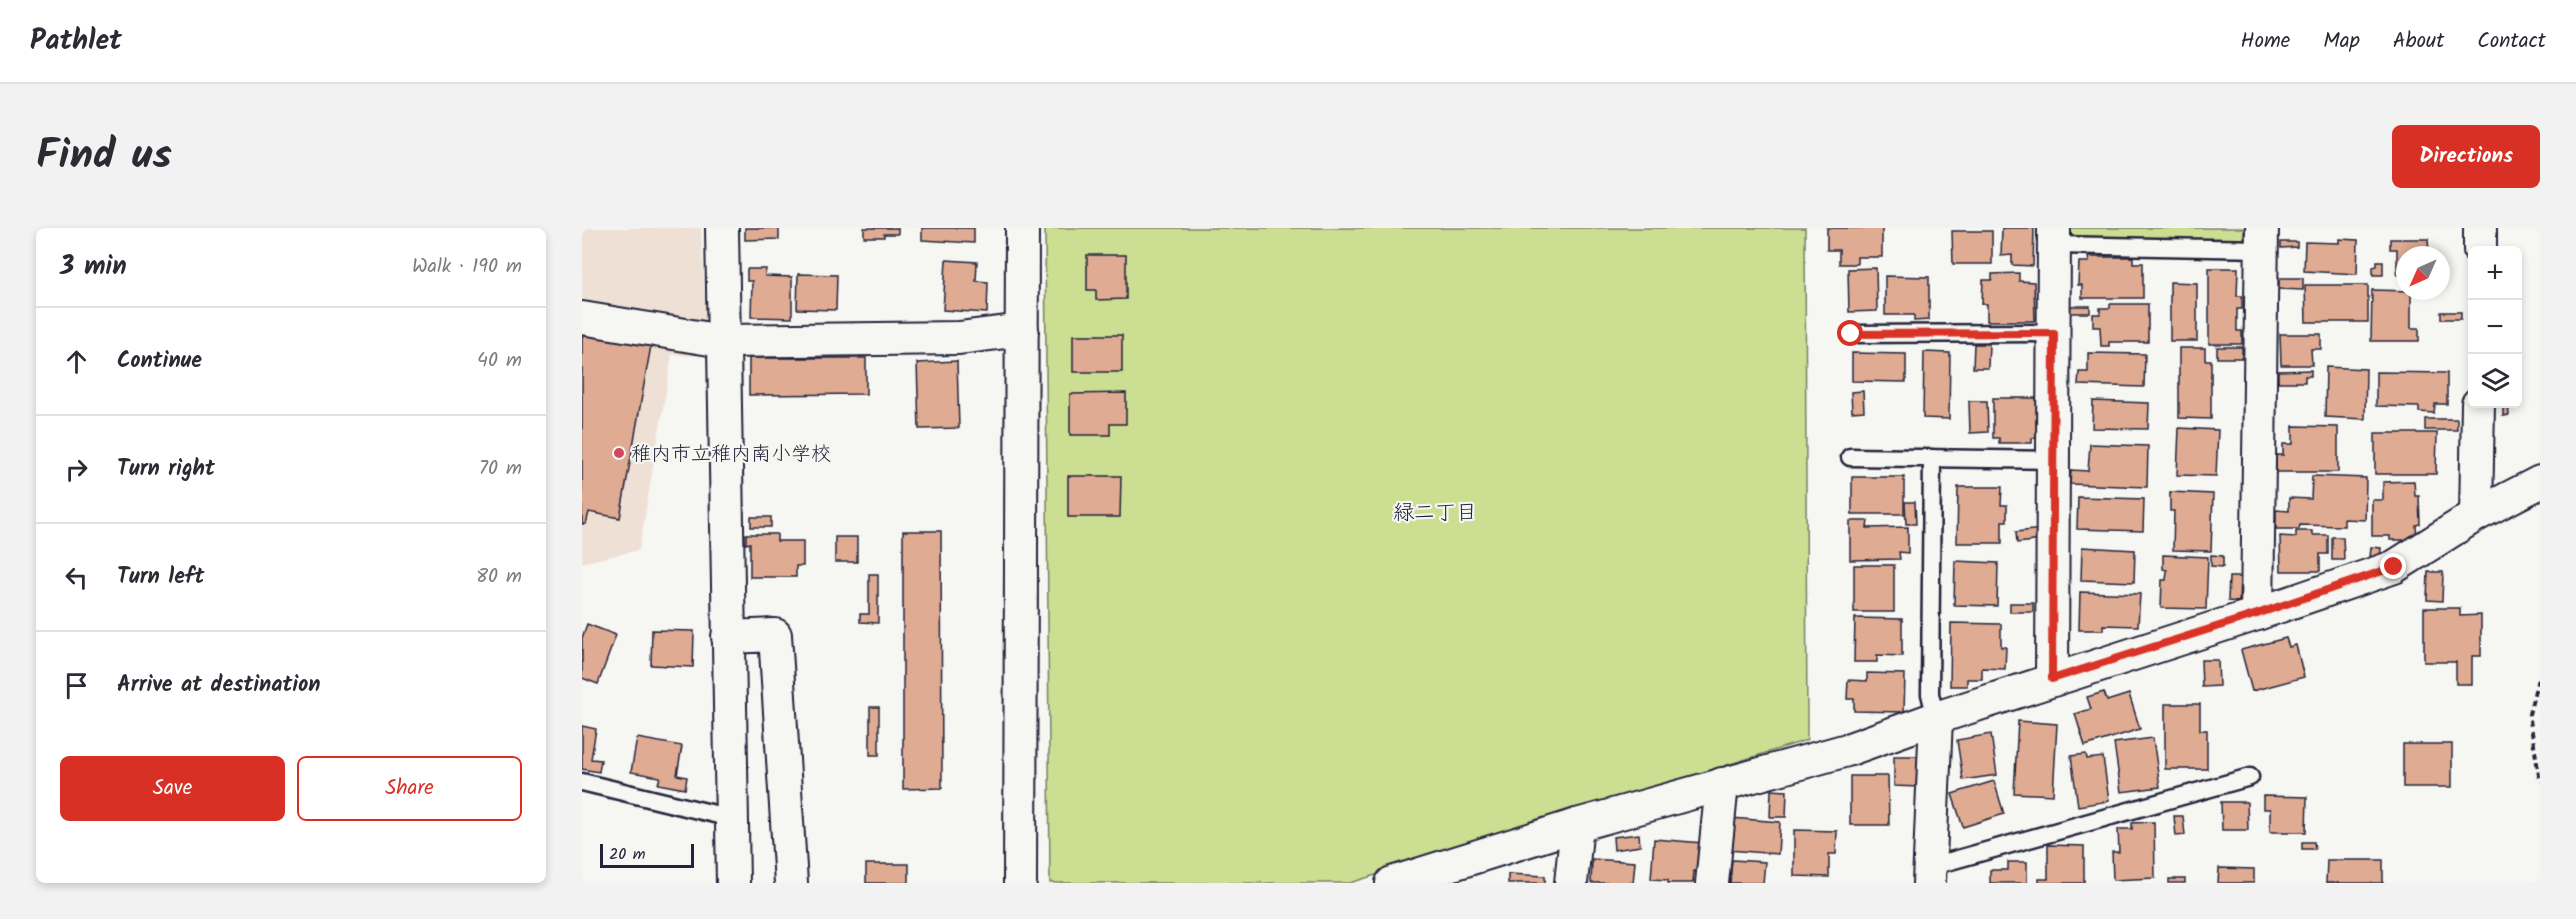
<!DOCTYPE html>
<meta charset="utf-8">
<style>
body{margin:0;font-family:Kalam,"Klee One",sans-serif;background:#f2f2f3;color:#2b2b33}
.controls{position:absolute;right:18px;top:18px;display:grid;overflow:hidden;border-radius:9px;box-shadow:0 3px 9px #0003}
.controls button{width:54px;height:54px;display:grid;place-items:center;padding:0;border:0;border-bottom:2px solid #e1e1e2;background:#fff;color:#2b2b33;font:30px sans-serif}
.compass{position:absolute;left:1814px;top:18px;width:54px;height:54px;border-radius:50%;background:#fff;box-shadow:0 3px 9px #0003;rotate:225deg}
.scale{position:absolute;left:18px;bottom:15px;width:94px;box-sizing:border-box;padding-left:6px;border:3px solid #22223b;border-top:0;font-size:16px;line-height:21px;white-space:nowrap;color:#22223b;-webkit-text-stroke:4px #f6f6f2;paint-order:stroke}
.stop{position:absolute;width:18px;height:18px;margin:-14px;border:4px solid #d93025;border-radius:50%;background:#fff}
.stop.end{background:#d93025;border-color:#fff;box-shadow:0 2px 6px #0008}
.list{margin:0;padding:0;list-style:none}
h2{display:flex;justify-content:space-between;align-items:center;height:78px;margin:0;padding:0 24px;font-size:26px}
h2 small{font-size:20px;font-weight:400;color:#7c7c81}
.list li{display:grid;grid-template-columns:39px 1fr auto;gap:18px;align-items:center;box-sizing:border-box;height:108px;padding:0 24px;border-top:2px solid #e1e1e2}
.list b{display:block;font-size:22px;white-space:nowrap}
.list em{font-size:20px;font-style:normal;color:#7c7c81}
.actions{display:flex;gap:12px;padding:18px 24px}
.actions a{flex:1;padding:14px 0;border:2px solid #d93025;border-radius:9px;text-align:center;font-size:21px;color:#d93025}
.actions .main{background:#d93025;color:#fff}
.icon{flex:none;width:33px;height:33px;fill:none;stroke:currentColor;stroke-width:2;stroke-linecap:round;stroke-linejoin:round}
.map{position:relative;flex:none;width:1958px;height:655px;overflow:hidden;border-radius:9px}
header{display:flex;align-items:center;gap:36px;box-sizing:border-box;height:84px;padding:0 30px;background:#fff;border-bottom:2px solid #e1e1e2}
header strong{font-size:28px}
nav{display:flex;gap:33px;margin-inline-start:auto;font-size:21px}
.intro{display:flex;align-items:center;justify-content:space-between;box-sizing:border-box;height:144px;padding:0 36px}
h1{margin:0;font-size:42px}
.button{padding:15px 27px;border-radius:9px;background:#d93025;color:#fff;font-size:21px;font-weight:700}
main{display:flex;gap:36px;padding:0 36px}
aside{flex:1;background:#fff;border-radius:9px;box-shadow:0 3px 9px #0003}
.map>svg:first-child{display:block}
.built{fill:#efe0d5}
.green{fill:#cbde92;stroke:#768066;stroke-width:1.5}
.building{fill:#dfab92;stroke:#22223b;stroke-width:1.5}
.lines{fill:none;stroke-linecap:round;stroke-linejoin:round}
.service-casing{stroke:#22223b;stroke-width:21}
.minor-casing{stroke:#22223b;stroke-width:36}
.path{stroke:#22223b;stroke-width:4;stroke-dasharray:6 4.5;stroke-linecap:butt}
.service{stroke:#f6f6f2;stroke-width:16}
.minor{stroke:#f6f6f2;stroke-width:32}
.route{stroke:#d93025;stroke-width:8}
.poi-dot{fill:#d1495b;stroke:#f6f6f2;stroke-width:2}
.labels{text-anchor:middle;stroke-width:4.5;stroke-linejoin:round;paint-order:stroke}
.poi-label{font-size:20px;fill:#22223b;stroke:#f6f6f2;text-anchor:start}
.neighbourhood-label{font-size:21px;fill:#22223b;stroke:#f6f6f2}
</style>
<header>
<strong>Pathlet</strong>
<nav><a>Home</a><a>Map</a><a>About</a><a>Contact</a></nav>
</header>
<div class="intro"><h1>Find us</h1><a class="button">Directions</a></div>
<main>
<aside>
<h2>3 min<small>Walk · 190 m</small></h2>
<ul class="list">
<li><svg class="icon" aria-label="ahead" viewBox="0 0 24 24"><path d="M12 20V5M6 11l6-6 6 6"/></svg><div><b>Continue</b></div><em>40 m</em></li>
<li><svg class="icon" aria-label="right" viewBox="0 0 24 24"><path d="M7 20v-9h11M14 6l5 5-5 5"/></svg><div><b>Turn right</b></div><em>70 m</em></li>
<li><svg class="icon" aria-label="left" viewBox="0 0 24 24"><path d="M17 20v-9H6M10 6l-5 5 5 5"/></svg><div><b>Turn left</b></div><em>80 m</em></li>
<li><svg class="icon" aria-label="arrive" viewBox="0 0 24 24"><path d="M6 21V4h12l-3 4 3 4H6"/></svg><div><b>Arrive at destination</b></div></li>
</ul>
<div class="actions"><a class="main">Save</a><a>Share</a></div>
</aside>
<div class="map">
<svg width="1958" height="655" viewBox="0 0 1958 655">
<rect width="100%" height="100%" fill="#f6f6f2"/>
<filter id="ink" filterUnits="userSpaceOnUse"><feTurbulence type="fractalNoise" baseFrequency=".0167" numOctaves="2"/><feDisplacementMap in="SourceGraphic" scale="12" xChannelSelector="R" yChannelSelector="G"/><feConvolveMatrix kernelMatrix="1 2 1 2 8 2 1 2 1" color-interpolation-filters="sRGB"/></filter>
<g filter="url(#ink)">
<polygon class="built" points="0,0 119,0 126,128 90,127 57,322 0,335"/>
<g class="green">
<polygon points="463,0 1223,0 1225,512 768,655 468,655"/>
<polygon points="1488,0 1662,0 1661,13 1488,10"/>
</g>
<g class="building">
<polygon points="163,0 197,0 197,11 163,12"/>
<polygon points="282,0 316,0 316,6 302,6 302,9 282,9"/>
<polygon points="340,0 392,0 392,15 340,12"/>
<polygon points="1245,0 1300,0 1300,29 1275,29 1275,36 1257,36 1257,22 1245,22"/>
<polygon points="1420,0 1452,0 1451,38 1430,37 1430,27 1419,28"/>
<polygon points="1370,3 1410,3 1410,36 1371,36"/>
<polygon points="1757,11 1776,12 1775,46 1722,43 1723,14 1757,15"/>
<polygon points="1808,11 1846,11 1847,27 1823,27 1823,47 1815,47 1815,21 1808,21"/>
<polygon points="1699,14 1715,14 1715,19 1699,20"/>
<polygon points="505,27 544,27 544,71 514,72 514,62 505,62"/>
<polygon points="1506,29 1551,29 1551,35 1561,35 1561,70 1500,70 1500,57 1496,57 1497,34 1507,34"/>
<polygon points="364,32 395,34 394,53 406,54 405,85 361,82"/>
<polygon points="1795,33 1801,33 1801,47 1791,47 1791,39 1795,38"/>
<polygon points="1294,40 1295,83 1267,84 1266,41"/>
<polygon points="1627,40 1656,40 1655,68 1660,68 1660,81 1655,81 1655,103 1660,103 1660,116 1627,116"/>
<polygon points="165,41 184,41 183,48 210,49 210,90 169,89 170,53 165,53"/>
<polygon points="1437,45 1437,53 1452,54 1453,93 1405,93 1405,76 1400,76 1401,52 1410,52 1410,46"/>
<polygon points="216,46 255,47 254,82 215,81"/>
<polygon points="1303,48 1347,49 1347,92 1332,93 1332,87 1303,87"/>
<polygon points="1697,50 1721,50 1721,62 1697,61"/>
<polygon points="1588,54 1615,55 1615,113 1588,113"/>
<polygon points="1723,57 1786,57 1786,94 1724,94"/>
<polygon points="1790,62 1829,63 1829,100 1837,100 1837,113 1789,113"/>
<polygon points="1528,76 1566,76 1566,114 1527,114 1527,118 1519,118 1518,99 1511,99 1511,86 1518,86 1518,80 1528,80"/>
<rect x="1488" y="78" width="20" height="7"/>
<rect x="1859" y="84" width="20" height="7"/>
<polygon points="0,99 70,112 38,290 7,284 4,296 0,296"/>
<polygon points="1698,106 1739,106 1739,121 1729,121 1730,137 1699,137"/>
<rect x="491" y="107" width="49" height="37"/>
<polygon points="1392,116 1407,116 1406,140 1391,140"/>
<rect x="1635" y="119" width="25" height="11"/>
<polygon points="1597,120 1623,120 1623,132 1629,132 1629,191 1597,190"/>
<polygon points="1342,124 1368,125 1367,191 1341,190"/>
<polygon points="1270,125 1324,126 1324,154 1270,153"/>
<polygon points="1506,125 1563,126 1562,159 1496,157 1497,144 1506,144"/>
<polygon points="167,130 284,130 284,166 167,167"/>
<polygon points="375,133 377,200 337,201 335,135"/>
<polygon points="1744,139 1784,141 1783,191 1743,189"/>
<polygon points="1729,142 1729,148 1723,148 1723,154 1696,154 1696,143"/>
<polygon points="1794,144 1865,145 1865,176 1853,176 1852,185 1837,184 1837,179 1794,178"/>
<polygon points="1281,163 1282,183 1270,184 1269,164"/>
<polygon points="544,165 544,196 528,196 528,207 488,207 488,166"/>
<polygon points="1411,170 1455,170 1455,210 1450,210 1450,215 1417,215 1417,210 1411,210"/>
<polygon points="1387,173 1405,173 1406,204 1388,205"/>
<polygon points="1511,173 1567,175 1566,201 1510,200"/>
<polygon points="1921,176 1926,176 1927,187 1921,188"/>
<rect x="1843" y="191" width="32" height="11"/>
<polygon points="1711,198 1756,199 1756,244 1694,244 1694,227 1701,227 1701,216 1711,216"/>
<polygon points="1597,200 1636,202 1634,248 1595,247"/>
<polygon points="1793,205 1855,205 1854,246 1793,246"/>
<polygon points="1508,216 1566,218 1565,259 1488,256 1489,242 1506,243"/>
<polygon points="486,248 539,248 538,289 486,289"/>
<polygon points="1730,248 1784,250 1783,292 1762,291 1762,298 1718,297 1717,301 1694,301 1694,282 1707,283 1707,270 1729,271"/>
<rect x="1270" y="249" width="52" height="37"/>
<polygon points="1832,253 1833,268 1837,268 1838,296 1834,297 1835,312 1808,312 1808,308 1790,308 1790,272 1801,272 1801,254"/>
<polygon points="1376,259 1420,259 1419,277 1425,277 1425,293 1420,293 1420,315 1375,315"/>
<polygon points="1588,264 1631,266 1629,323 1591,322 1592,283 1588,283"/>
<polygon points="1496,269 1562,271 1561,303 1495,301"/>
<polygon points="1323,274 1333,274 1334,296 1324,296"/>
<rect x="169" y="289" width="20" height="10"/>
<polygon points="1268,293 1286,293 1285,300 1326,299 1326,325 1317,324 1318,331 1268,332"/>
<polygon points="1459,301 1460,312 1435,315 1434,304"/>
<polygon points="321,303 359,303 360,560 321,561"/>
<polygon points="1714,303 1730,303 1730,307 1746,307 1746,326 1738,326 1738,343 1699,343 1698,308 1714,309"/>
<polygon points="164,306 195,306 195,313 221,313 221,338 214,338 214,349 168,349 168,315 164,316"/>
<rect x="253" y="309" width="22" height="25"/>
<polygon points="1750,309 1761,309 1762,332 1750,332"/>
<polygon points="1500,319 1553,322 1552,354 1499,352"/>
<polygon points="1789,319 1799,320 1798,330 1788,330"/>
<polygon points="1581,327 1626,329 1624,381 1579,380 1580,352 1584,352 1585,342 1581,341"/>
<polygon points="1629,327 1641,328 1641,339 1629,338"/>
<polygon points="1373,333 1416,335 1415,378 1372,377"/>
<rect x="1272" y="337" width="40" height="47"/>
<polygon points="1846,344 1861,344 1860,373 1845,372"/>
<polygon points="287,346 296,346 296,395 278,394 278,386 287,386"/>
<polygon points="1647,349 1658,349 1657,374 1646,373"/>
<polygon points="1498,364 1558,366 1556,398 1521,397 1521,402 1497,402"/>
<rect x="1428" y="375" width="23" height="9"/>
<polygon points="1842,380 1878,380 1878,388 1899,387 1899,428 1890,428 1890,456 1874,456 1874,434 1842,434"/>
<polygon points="1273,390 1320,391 1320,428 1295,427 1295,434 1272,434"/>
<polygon points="1369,395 1419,396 1419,419 1424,419 1423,441 1400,440 1400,451 1385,451 1385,458 1368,458"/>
<polygon points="5,396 34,407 16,456 0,450 0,410"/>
<polygon points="70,402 112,403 111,439 69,437"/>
<polygon points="1704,410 1707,419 1714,417 1722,449 1670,463 1659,422"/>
<polygon points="1619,432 1636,432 1637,458 1620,459"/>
<polygon points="1285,445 1323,446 1322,484 1272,483 1272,471 1265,471 1266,452 1285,453"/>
<polygon points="1522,464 1525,473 1547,466 1558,501 1503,518 1493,486 1509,481 1505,469"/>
<polygon points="1583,476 1618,476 1618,502 1625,502 1625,541 1583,541"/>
<rect x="288" y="479" width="9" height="48"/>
<polygon points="1436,493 1475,496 1471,567 1432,565"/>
<polygon points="0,498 14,501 9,531 19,532 17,544 0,541"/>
<polygon points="1409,506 1415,547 1381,552 1375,512"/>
<polygon points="55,510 100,518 95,547 105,549 103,561 76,556 78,549 49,544"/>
<polygon points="1571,510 1578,559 1539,564 1532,515"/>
<rect x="1821" y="516" width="49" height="43"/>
<polygon points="1504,526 1505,531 1521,529 1527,573 1496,578 1489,528"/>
<polygon points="1312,528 1337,528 1337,559 1312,558"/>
<polygon points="1268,548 1306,548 1307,597 1268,597"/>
<polygon points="1412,553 1422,586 1381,599 1370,566"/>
<polygon points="1189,562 1205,563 1204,589 1188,589"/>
<polygon points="1681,568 1725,569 1724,604 1688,604 1688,581 1681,581"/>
<polygon points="1639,574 1665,574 1666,602 1640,602"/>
<polygon points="1592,588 1601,588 1603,607 1594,608"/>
<polygon points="1149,590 1198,594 1196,626 1147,622"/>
<polygon points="1572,594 1573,650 1531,652 1530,624 1537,624 1536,601 1550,601 1550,595"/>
<polygon points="1212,602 1255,603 1254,626 1247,626 1247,649 1212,648"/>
<polygon points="1057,606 1058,618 1032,622 1031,609"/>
<polygon points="1072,611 1121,615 1119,644 1112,643 1111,655 1086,655 1086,652 1069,651"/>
<polygon points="1720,614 1732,614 1733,621 1720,621"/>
<polygon points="1466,617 1502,618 1502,655 1457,655 1457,651 1466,651"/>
<polygon points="1010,631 1053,634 1051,655 1009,655"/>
<polygon points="1150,632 1183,634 1181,655 1148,655"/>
<polygon points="1745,632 1801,632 1801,655 1744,655"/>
<polygon points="1426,634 1445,634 1445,655 1408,655 1408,642 1426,642"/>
<rect x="284" y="636" width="43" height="19"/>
<polygon points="1637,640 1672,641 1672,655 1636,655"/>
<polygon points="926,646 963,648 963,655 926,655"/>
<rect x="1587" y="651" width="16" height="4"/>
</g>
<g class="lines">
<g class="service-casing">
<g id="service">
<polyline points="1472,17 1680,21"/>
<polyline points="1269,106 1472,105"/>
<polyline points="1268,229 1471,232"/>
<polyline points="1350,230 1348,466 1354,490"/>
<polyline points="0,554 149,590"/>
<polyline points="1347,639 1668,549"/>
</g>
</g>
<g class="minor-casing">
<g id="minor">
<polyline points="140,0 151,655"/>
<polyline points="1898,22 1898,0"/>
<polyline points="0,90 140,113 377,110 440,102"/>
<polyline points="1894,287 1896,176"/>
<polyline points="1675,386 1680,0"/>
<polyline points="146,409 193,407 209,655"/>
<polyline points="1470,451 1472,0"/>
<polyline points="438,655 440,0"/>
<polyline points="810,655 995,597 1265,522 1354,490 1675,386 1812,339 1894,287 1958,254"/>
<polyline points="989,655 995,597"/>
<polyline points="1130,655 1140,556"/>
<polyline points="1347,655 1354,490"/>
</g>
</g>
<polyline class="path" points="1958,452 1955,455 1947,486 1958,554"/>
<use href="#service" class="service"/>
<use href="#minor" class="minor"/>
</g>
</g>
<g class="lines" filter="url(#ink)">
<polyline class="route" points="1269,106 1472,105 1470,451 1675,386 1812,339"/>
</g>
<circle class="poi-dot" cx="37" cy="225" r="6"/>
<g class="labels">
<g class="poi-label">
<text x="49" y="232">稚内市立稚内南小学校</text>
</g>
<g class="neighbourhood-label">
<text x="853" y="291">緑二丁目</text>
</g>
</g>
</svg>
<div class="controls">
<button>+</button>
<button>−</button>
<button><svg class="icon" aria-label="layers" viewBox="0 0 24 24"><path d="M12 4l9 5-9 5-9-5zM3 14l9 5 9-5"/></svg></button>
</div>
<svg class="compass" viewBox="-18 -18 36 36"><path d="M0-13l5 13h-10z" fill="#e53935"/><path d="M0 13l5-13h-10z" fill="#7c7c81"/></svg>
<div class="scale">20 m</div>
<div class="stop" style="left:1269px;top:106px"></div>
<div class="stop end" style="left:1812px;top:339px"></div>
</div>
</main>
